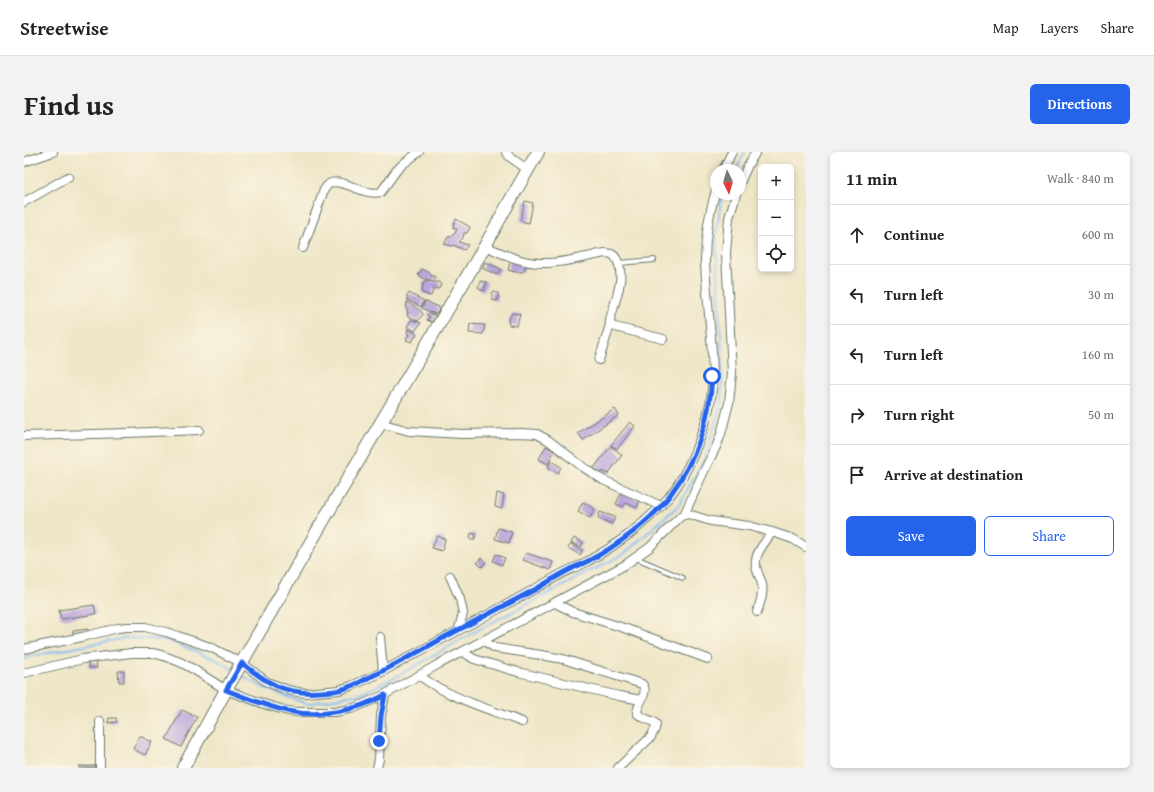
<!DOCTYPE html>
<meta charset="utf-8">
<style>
body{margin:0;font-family:"Gentium Book Plus",serif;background:#f2f2f2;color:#222}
.controls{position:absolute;right:12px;top:12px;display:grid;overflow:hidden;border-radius:6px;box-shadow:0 2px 6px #0003}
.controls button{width:36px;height:36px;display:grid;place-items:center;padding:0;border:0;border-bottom:1px solid #e0e0e0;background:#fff;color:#222;font:20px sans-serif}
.compass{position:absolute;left:686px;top:12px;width:36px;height:36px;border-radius:50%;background:#fff;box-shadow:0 2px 6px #0003;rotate:175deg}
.stop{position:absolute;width:12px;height:12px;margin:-9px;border:3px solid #2563eb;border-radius:50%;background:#fff}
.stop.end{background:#2563eb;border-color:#fff;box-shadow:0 1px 4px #0008}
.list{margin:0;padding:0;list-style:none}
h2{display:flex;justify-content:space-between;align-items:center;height:52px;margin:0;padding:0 16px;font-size:17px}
h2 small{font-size:13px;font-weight:400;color:#767676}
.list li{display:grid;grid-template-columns:26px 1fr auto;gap:12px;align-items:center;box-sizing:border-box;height:60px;padding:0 16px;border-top:1px solid #e0e0e0}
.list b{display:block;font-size:15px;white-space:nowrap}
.list em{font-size:13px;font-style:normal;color:#767676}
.actions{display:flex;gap:8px;padding:12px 16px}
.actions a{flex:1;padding:9px 0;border:1px solid #2563eb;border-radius:6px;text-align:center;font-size:14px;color:#2563eb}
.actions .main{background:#2563eb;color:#fff}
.icon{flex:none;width:22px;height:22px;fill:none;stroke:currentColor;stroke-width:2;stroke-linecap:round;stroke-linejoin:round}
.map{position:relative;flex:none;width:782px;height:616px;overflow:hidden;border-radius:6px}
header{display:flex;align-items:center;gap:24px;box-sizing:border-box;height:56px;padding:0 20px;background:#fff;border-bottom:1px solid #e0e0e0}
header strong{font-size:19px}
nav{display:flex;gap:22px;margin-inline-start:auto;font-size:14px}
.intro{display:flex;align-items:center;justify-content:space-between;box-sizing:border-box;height:96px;padding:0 24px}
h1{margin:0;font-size:28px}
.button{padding:10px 18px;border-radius:6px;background:#2563eb;color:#fff;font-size:14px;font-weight:700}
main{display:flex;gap:24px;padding:0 24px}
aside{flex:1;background:#fff;border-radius:6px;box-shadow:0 2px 6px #0003}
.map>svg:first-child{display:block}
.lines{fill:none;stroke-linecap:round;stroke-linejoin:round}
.stream{stroke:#81bbf3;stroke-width:2}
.building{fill:#b9a4db}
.lane-casing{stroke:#687868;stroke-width:6}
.street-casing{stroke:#687868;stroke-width:10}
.primary-casing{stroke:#687868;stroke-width:14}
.lane{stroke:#fff;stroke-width:4}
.street{stroke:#fff;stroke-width:8}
.primary{stroke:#fff;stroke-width:12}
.route{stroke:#2563eb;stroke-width:5}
</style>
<header>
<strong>Streetwise</strong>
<nav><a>Map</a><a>Layers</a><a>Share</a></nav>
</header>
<div class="intro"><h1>Find us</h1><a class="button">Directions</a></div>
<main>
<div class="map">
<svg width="782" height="616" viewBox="0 0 782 616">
<rect width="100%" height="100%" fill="#fcf5e5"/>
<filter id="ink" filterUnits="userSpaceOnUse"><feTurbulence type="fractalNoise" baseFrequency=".025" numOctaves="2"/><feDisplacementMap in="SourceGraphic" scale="8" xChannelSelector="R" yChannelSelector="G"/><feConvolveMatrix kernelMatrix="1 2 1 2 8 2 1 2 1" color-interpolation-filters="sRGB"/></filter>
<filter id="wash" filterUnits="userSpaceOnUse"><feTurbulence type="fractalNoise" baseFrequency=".012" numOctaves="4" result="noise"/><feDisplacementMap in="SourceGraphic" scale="16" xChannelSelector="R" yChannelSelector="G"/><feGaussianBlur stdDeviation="0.9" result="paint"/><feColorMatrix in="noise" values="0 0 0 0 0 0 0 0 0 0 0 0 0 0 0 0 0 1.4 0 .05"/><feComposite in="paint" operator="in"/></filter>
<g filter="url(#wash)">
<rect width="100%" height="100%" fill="#efe6c8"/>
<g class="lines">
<g class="stream">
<polyline points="712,18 721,0"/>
<polyline points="0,507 8,504 101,486 143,488 193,508 208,517"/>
<polyline points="215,522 238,535 283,552 336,542 370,526 463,473 600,402 655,353 681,305 698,249 698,207 692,83 697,49 701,42"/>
</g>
</g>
<g id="blocks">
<g class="building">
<polygon points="501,49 509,51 505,71 496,69"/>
<polygon points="432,67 446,75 443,81 440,81 439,86 435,90 444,93 440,98 429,93 428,94 420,92 424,85 427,85 431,81 433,77 429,76 430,71"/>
<polygon points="488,109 502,112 501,117 499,120 491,120 484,118 486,110"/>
<polygon points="461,110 477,117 473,123 458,116"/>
<polygon points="398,117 406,121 407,124 411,124 411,128 409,129 399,126 394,123"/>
<polygon points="402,128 408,130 415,130 417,133 415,137 410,136 407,144 398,141 399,132"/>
<polygon points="456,129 463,130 460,139 457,138 454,135 456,132"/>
<polygon points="469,140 474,141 474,148 471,149 468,148 468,141"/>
<polygon points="385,141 400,149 397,155 383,148 383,144"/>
<polygon points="401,149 415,155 414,160 411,162 398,156"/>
<polygon points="383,150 397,159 399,162 394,169 383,164 384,161 382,156"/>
<polygon points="405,161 412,164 408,170 403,168 406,165 403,163"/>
<polygon points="488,161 496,162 493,174 485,173 484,169"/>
<polygon points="387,168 397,171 391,179 383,175"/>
<polygon points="446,172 461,173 459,182 445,181"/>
<polygon points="384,177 393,182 388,190 382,188 385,182 383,180"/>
<polygon points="591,257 595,263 559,288 554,281"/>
<polygon points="606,270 611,274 593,297 587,293"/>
<polygon points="522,294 530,299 524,312 515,307"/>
<polygon points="587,294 598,303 584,322 579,319 575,323 569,317"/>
<polygon points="527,309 537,315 534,321 524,315"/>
<polygon points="598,340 616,348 613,356 602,351 599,355 592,352"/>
<polygon points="473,341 480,343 478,357 471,355"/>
<polygon points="559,350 571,357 566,366 554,359"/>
<polygon points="576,360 591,365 588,372 574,366"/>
<polygon points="474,376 488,380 485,391 471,387"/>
<polygon points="447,381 452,382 451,387 446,387"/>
<polygon points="413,384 421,387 418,399 408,396"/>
<polygon points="550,386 559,390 557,395 547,391"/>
<polygon points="547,392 558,398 556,403 544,396"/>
<polygon points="502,401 529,410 526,418 499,408"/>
<polygon points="472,402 481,406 478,413 469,409"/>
<polygon points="457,406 462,410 458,415 453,411"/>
<polygon points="70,453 72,462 37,467 35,458"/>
<polygon points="64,477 64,482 49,484 49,479"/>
<polygon points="72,510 73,516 65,516 64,511"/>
<polygon points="94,519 100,519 100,530 95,530"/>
<polygon points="158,558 173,565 157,595 142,587"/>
<polygon points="85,566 92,566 93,570 84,571"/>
<polygon points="116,584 128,590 121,603 109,597"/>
<polygon points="55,614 74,614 73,616 55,616"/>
</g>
</g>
</g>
<g filter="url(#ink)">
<use href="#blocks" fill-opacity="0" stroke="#687868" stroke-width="1"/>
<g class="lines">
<g class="lane-casing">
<g id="lane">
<polyline points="595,111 630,108"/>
<polyline points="612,406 659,426"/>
</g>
</g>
<g class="street-casing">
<g id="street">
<polyline points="482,0 486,5 504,18"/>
<polyline points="0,10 29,0"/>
<polyline points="699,18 708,0"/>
<polyline points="716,31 724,13 732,0"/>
<polyline points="0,50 44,25"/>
<path d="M461,94C479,102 500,112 520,111C540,111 561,105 581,101C587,101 590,102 593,108C601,124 593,142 589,158C587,163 585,168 586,173L591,175L639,187"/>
<path d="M279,96L300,38C302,35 304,32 307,31C319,26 341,45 357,40L372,19L379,12L395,0"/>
<polyline points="575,208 586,173"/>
<polyline points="356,271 385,279 438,282 498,281 513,282 524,288 559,315 579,328 637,354"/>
<polyline points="0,284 103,281 175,278"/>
<polyline points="660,363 680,319 693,293 697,282 705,251 708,221 702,101 705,66 712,42"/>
<polyline points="426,424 436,447 439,461 435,477"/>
<polyline points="531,451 549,460 600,476 684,507"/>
<path d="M733,460C736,451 740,442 738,432C736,424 730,416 732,408C733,398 743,388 748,380"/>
<polyline points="356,485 359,519"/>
<path d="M460,489L471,496L517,503L539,507L618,532C626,540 613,552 613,561C618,567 627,567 632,572L631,577L627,585L594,616"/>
<path d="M0,497L58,485L94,476L103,475H121L142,480L186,495L218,511L243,530L264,538L274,540L282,541L315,538L327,534L354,522C415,488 477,457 537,422C546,417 556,414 564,409C595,392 622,371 645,345C664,322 680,281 686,252C691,226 688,200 686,174C684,152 682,131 681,110C681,83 685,63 692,38"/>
<polyline points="439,500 450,507 494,520 595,544 617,548"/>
<polyline points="0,521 59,507 107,501 128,501 137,503 156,510 169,517 202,538 243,553 264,559 275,560 311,560 330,556 358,544 415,512 601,413 626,395 657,364 664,362 687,369 725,374 748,380 769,387 782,395"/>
<path d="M396,524C426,546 462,556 498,570"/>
<polyline points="76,616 76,569"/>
<polyline points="353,616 355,607 357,564 361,543"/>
</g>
</g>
<g class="primary-casing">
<polyline id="primary" points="159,616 202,538 299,369 461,94 479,61 514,0"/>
</g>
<use href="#lane" class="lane"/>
<use href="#street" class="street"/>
<use href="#primary" class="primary"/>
</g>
</g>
<g class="lines" filter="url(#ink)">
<path class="route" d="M355,589L357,564L361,543C332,559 296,566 263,559C242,554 222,546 202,538L218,511C244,532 261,543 297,540C303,539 309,540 315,538C325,536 335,531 344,526C370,514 395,499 421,485C451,469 482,453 512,437C524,430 535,423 547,417C552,414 558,412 564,409C593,394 627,369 646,343C672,308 686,267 688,224"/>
</g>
</svg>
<div class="controls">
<button>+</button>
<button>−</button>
<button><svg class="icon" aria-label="locate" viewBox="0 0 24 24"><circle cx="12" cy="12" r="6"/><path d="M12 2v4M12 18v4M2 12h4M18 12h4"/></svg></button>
</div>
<svg class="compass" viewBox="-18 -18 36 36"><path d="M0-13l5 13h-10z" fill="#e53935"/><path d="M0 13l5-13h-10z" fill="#767676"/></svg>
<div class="stop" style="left:688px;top:224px"></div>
<div class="stop end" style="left:355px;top:589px"></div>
</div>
<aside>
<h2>11 min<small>Walk · 840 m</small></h2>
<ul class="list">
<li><svg class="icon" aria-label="ahead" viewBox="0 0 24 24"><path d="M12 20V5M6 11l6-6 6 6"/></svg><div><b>Continue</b></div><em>600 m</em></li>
<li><svg class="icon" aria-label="left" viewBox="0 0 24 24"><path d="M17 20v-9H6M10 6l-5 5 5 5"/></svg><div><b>Turn left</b></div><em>30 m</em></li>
<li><svg class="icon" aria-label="left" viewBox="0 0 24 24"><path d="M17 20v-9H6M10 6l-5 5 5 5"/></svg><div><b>Turn left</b></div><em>160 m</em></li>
<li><svg class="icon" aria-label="right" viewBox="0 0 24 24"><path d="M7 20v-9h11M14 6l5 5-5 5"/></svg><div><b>Turn right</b></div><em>50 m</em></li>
<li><svg class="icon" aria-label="arrive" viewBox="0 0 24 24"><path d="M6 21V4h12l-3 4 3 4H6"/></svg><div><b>Arrive at destination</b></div></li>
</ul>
<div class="actions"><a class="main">Save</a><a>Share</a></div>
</aside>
</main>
